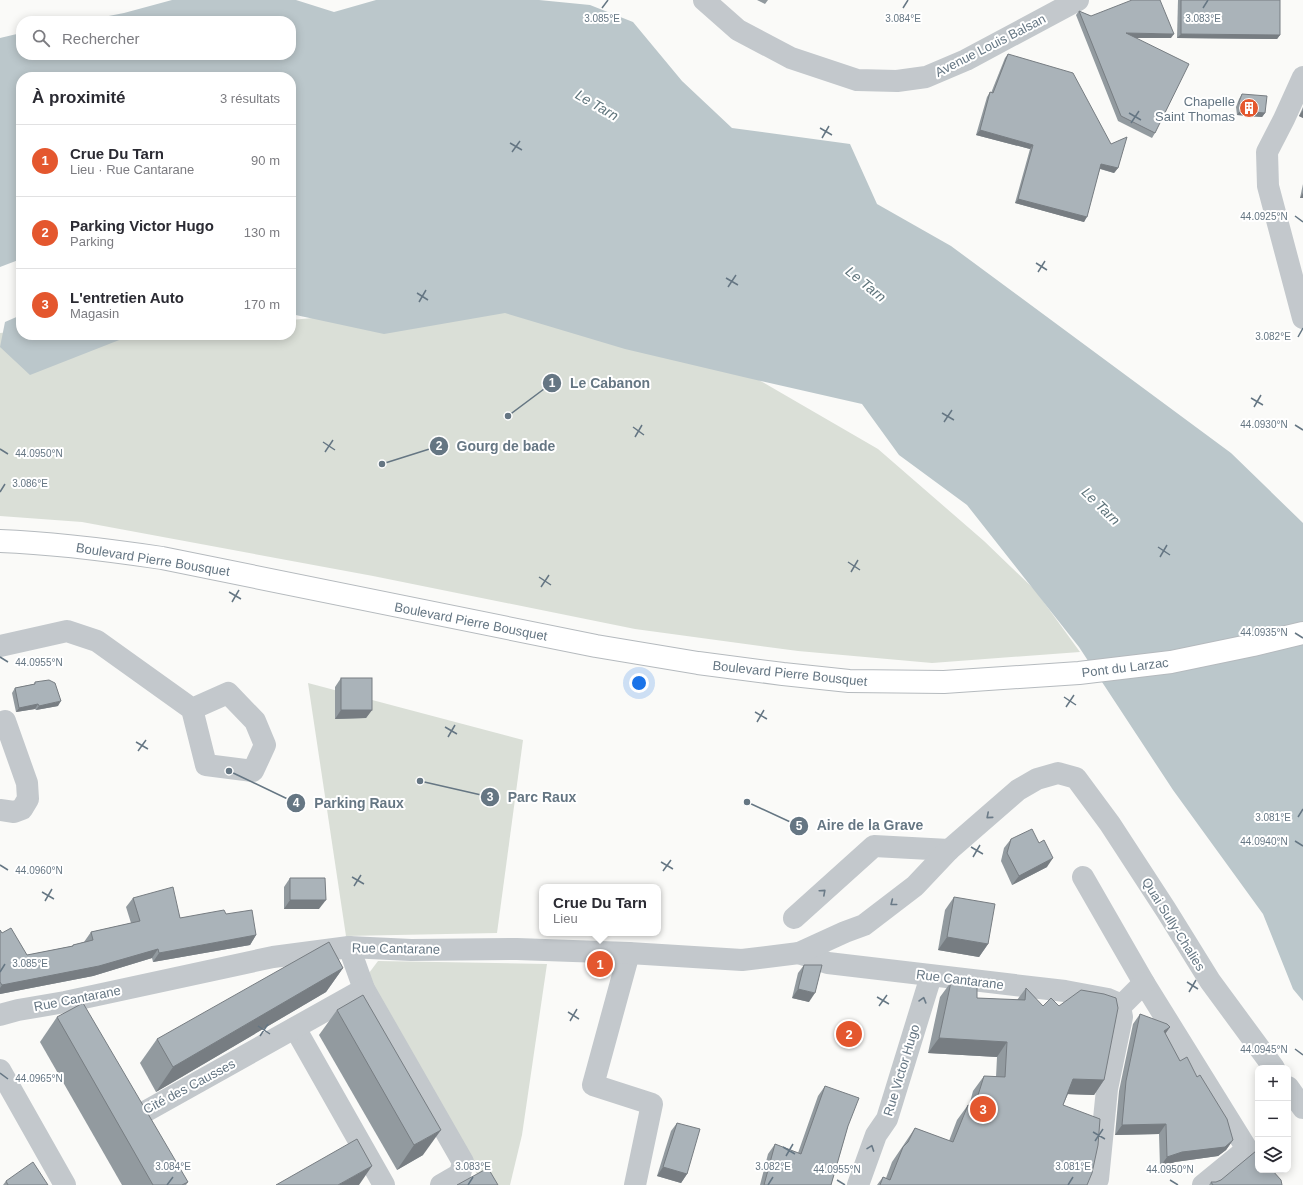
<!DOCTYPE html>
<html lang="fr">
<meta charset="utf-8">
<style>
body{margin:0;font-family:Helvetica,sans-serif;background:#f7f7f7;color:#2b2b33}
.controls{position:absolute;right:12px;bottom:12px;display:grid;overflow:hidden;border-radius:8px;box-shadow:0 2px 10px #0003}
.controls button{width:36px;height:36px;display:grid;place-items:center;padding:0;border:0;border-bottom:1px solid #e1e1e2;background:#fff;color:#2b2b33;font:20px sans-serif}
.you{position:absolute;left:639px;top:683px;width:14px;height:14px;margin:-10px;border:3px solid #fff;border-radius:50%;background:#1a73e8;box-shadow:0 0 0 6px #1a73e833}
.badge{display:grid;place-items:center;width:26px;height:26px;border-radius:50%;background:#e4572e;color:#fff;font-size:13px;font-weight:700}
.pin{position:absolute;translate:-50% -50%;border:2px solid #fff;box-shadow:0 1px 4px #0006}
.popup{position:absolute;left:539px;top:884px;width:122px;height:52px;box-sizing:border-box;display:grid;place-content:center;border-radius:8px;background:#fff;filter:drop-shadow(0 1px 3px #0005);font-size:13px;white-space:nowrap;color:#7c7c81}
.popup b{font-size:15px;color:#2b2b33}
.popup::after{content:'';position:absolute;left:50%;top:100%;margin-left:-8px;border:8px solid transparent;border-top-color:#fff}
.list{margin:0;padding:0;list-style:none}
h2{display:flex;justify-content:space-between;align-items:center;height:52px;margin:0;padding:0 16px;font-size:17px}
h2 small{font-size:13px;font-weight:400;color:#7c7c81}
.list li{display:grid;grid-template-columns:26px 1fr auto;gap:12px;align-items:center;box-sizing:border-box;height:72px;padding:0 16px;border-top:1px solid #e1e1e2}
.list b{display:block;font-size:15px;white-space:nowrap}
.list p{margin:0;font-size:13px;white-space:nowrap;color:#7c7c81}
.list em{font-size:13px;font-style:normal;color:#7c7c81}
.icon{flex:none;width:22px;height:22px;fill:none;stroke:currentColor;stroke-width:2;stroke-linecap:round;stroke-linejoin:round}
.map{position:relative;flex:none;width:1303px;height:1185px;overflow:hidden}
.search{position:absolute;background:#fff;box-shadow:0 2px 10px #0003;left:16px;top:16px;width:280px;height:44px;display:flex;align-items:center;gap:10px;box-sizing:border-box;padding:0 14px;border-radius:16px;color:#7c7c81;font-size:15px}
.panel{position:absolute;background:#fff;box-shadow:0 2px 10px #0003;left:16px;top:72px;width:280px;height:268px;border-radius:16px}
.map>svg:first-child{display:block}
.green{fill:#dadfd7}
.water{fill:#bbc7cb}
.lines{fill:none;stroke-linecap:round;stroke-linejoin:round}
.major-casing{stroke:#b5babe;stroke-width:24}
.minor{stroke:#c3c8cc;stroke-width:22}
.major{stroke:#fff;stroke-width:22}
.wall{fill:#929a9f}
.shaded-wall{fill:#777d82}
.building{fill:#aab3b9;stroke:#777d82}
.oneway{stroke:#6a7a87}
.ticks{fill:none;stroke:#657683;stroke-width:1.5}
.labels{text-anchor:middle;stroke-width:4;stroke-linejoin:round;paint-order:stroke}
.street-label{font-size:13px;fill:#657683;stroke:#fff}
.poi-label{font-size:13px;fill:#657683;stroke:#fff;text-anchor:end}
.water-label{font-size:14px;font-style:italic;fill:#60757c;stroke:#fff}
.ticks-label{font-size:10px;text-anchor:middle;fill:#657683;stroke:#fff;stroke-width:4;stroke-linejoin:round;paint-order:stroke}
.leader{fill:none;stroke:#657683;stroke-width:1.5}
.callout-dot{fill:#657683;stroke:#fff;stroke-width:1.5}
.mark-label{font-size:12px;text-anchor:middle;font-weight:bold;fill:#fff}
.callout-label{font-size:14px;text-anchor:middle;font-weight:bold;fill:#657683;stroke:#fff;stroke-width:4;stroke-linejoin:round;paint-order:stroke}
</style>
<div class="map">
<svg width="1303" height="1185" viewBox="0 0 1303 1185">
<rect width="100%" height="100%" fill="#fafaf8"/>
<g class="green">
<polygon points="531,307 726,361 878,449 984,541 1035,590 1080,652 932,663 798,651 635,629 373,576 82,522 0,516 0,333 21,331 21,335 291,335 291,320 345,315"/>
<polygon points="308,683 523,740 497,933 346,936"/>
<polygon points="378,961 547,964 522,1135 510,1185 483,1185 372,987 369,973"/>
</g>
<g class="water">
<polygon points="172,0 296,0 334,12 376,0 539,0 590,5 633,22 682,81 732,128 850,144 877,204 951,246 1231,453 1303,523 1303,1001 1293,989 1263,914 1173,790 1079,647 967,505 899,455 862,404 752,379 625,349 505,313 384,334 291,314 291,77 21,77 21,259 0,267 0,38 21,33 21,55 291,55 291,21 83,21 124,13"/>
<polygon points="21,315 21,335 132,335 30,375 0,347 5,322"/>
</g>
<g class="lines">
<g class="major-casing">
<path id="major" d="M0,541C55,543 108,550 162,558L596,646L698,663L783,674L849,681L944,682L1079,673L1171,662L1253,645L1303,633"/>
</g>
<g class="minor">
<polyline points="704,0 738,30 791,58 857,80 897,81 926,77 966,60 1078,0"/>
<polyline points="1303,77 1284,119 1267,152 1268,186 1303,318"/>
<polyline points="0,646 67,631 97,641 192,709 206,765 253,771 265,745 255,721 228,693 192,709"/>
<polyline points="0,810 14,812 22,809 28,799 27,783 5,721"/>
<polyline points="1083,877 1144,983 1247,1149 1258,1162"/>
<polyline points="794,918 874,846 949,850"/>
<polyline points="349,947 364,989 463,1162 460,1174 441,1185"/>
<polyline points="629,953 593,1085 652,1104 635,1185"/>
<polyline points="799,953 828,963 1065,991 1108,999 1115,1002 1120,1007"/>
<polyline points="0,1015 18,1010 65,1002 273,957 349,947 411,950 517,949 629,953 742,960 799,953 845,932 864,925 915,886 949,850 1018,790 1037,779 1058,773 1076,778 1110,824 1166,910 1210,981 1274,1068"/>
<polyline points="295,1028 384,1185"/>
<polyline points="0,1070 65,1185"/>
<polyline points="1288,1087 1303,1108"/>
<polyline points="123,1101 128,1109 141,1114 364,989"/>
<polyline points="858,1185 876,1135 887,1119 931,976"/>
<polyline points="1095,1185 1098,1179 1107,1089 1122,1017 1120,1007 1144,983"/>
<polyline points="1203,1185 1247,1149"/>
</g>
<use href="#major" class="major"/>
</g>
<g class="wall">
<polygon points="757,0 768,0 765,4"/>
<polygon points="1178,0 1280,0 1280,35 1277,39 1177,38"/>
<polygon points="1079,11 1091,16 1171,38 1135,38 1155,133 1152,138 1118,121 1076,15"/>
<polygon points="1008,54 1118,168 1114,173 1100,169 1084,222 1015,203 1030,149 976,135 987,97 990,92 991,93 1005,58"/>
<polygon points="1242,94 1265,113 1262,117 1237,115 1236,107 1239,99"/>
<polygon points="1303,107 1303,118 1299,116"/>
<polygon points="1303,184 1303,198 1300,198"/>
<polygon points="341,678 372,710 366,718 335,719 335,687"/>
<polygon points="35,682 58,706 36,710 35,709 16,712 12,693 15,688 34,684"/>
<polygon points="1011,839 1039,843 1047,867 1012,885 1001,861 1004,848"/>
<polygon points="290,878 319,909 284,909 284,887"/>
<polygon points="954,897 988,944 979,957 938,950 945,910"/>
<polygon points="133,898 180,918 226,914 256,935 250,945 153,962 152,958 93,976 0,994 0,930 2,933 27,955 72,946 73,945 84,942 91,932 131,923 126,907"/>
<polygon points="804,965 809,1002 792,998 798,973"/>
<polygon points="343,968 326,992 156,1092 140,1063 157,1039"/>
<polygon points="951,982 977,998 1017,1000 1026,988 1104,1080 1094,1095 1068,1094 1063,1105 1087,1185 877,1185 883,1177 886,1178 892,1162 915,1128 949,1141 957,1120 968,1105 969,1106 973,1091 984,1076 996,1077 997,1057 928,1053 940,997"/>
<polygon points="337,1010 423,1155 397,1170 319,1035"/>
<polygon points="1140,1014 1170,1027 1165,1034 1180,1061 1197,1077 1233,1140 1226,1150 1218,1156 1175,1162 1160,1167 1159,1134 1115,1135 1119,1091 1133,1024"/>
<polygon points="57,1017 188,1182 186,1185 122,1185 40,1042"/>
<polygon points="825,1086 848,1126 831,1185 760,1185 768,1154 775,1144 798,1153 818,1096"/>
<polygon points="677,1123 687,1174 681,1183 657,1176 671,1131"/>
<polygon points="6,1181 48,1185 3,1185"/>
<polygon points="1211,1182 1282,1185 1209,1185"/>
</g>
<g class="shaded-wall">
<polygon points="1126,33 1174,34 1171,38 1123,38"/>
<polygon points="1181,34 1280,35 1277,39 1177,38"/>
<polygon points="1303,110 1303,118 1299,116"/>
<polygon points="1240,111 1265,113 1262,117 1237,115"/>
<polygon points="980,130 1033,145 1030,149 976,135"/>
<polygon points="1101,164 1118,168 1114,173 1098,168"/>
<polygon points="1303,193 1303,198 1300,198"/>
<polygon points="1018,199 1087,217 1084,222 1015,203"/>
<polygon points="61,701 58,706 36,710 39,706"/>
<polygon points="38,704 35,709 16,712 19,708"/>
<polygon points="341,710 372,710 366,718 335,719"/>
<polygon points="1053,858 1047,867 1012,885 1019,876"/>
<polygon points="290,900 326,900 319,909 284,909"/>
<polygon points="256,935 250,945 153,962 159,953"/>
<polygon points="947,937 988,944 979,957 938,950"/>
<polygon points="158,949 152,958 93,976 0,994 0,988 2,985"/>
<polygon points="343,968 326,992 156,1092 173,1067"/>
<polygon points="798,989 815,993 809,1002 792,998"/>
<polygon points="1170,1027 1163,1037 1164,1031"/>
<polygon points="939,1038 1007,1042 997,1057 928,1053"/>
<polygon points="1073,1079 1104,1080 1094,1095 1063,1094"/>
<polygon points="1166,1124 1159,1134 1115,1135 1122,1125"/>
<polygon points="441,1130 423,1155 397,1170 414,1145"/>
<polygon points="1233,1140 1226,1150 1218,1156 1175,1162 1160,1167 1167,1157 1182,1152"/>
<polygon points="372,1166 359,1185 338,1185"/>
<polygon points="663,1167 687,1174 681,1183 657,1176"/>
</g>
<g class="building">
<polygon points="1132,0 1160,0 1174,34 1126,33 1189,64 1155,133 1121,116 1079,11 1091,16"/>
<polygon points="1181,0 1280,0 1280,35 1181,34"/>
<polygon points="1008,54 1073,73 1111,144 1127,137 1118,168 1101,164 1087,217 1018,199 1033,145 980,130 990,92 993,93"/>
<polygon points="1242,94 1267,96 1265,113 1240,111 1239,102"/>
<rect x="341" y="678" width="31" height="32"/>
<polygon points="49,680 55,683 61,701 39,706 38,704 19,708 15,688 35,684 35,682"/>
<polygon points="1032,829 1039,843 1044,840 1053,858 1019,876 1007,853 1011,839"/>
<polygon points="290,878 325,878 326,900 290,900"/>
<polygon points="173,887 180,918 224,910 226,914 252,910 256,935 159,953 158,949 99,966 2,985 0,982 0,930 2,933 11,928 27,955 73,946 73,945 93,940 91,932 140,921 133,898"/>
<polygon points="954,897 995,904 988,944 947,937"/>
<polygon points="329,942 343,968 173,1067 157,1039"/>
<polygon points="804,965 822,965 815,993 798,989"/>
<polygon points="951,982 977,983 977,998 1025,1000 1026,988 1043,1006 1051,998 1059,1006 1081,990 1104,994 1116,998 1118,1008 1104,1080 1073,1079 1063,1105 1100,1119 1098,1145 1092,1173 1087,1185 880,1185 883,1177 890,1180 903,1147 908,1142 915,1128 953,1142 968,1105 974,1108 984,1076 1005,1077 1007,1042 939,1038"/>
<polygon points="363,995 441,1130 414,1145 337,1010"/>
<polygon points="83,1003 188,1182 182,1185 153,1185 57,1017"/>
<polygon points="1140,1014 1167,1024 1170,1027 1164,1031 1180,1061 1187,1057 1197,1077 1200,1075 1227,1119 1233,1140 1225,1147 1182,1152 1167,1157 1166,1124 1122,1125 1126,1081"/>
<polygon points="825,1086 859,1098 848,1126 831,1185 764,1185 775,1144 801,1154"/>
<polygon points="677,1123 700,1129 687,1174 663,1167"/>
<polygon points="357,1139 372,1166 338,1185 276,1185"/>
<polygon points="1256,1151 1258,1154 1258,1170 1272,1170 1281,1180 1282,1185 1213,1185 1211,1182 1216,1182 1221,1180"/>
<polygon points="33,1162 48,1185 8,1185 6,1181"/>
<polygon points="488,1168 498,1185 457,1185"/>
</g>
<defs><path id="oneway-chevron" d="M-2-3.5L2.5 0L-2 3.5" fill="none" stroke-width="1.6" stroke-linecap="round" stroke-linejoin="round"/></defs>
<g class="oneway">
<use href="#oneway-chevron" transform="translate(989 816) rotate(139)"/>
<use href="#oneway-chevron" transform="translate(823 892) rotate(-42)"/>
<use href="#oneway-chevron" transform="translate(893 903) rotate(142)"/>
<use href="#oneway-chevron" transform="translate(923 1000) rotate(-74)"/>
<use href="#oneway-chevron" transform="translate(871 1148) rotate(-70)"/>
</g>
<path class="ticks" d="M602,8L608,0M903,8L908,0M1203,8L1208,0M1129,113L1141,120M1131,123L1139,111M820,128L832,135M822,138L829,126M510,143L522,150M512,152L520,141M1295,216L1303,222M1036,263L1047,270M1038,272L1045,261M726,278L738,285M728,287L736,275M417,293L428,300M419,302L426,290M1298,337L1303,328M1251,398L1263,405M1254,407L1261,395M942,413L954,420M944,422L952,410M1295,425L1303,430M633,427L644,435M635,437L642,425M323,442L335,450M0,449L8,454M325,452L333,440M0,492L5,484M1158,547L1170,555M1160,557L1167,545M848,562L860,570M851,572L858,560M539,577L551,585M541,587L549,575M229,592L241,599M232,602L239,590M1295,633L1303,638M0,657L8,662M1064,697L1076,705M1066,707L1074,695M755,712L767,719M757,722L764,710M445,727L457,734M448,737L455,725M136,742L148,749M138,751L146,740M1298,817L1303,809M1295,841L1303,846M971,847L983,854M973,857L980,845M661,862L673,869M0,865L8,870M663,871L671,860M352,877L364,884M354,886L361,875M42,892L54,899M45,901L52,889M0,972L5,964M1187,982L1198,989M1189,992L1196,980M877,997L889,1004M879,1006L887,995M568,1012L579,1019M570,1021L577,1009M258,1026L270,1034M260,1036L268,1024M1295,1049L1303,1055M0,1073L8,1079M1093,1132L1105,1139M1095,1141L1103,1129M783,1147L795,1154M786,1156L793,1144M837,1180L845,1185M1170,1180L1178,1185M167,1185L173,1177M468,1185L473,1177M768,1185L773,1177M1068,1185L1073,1177"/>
<defs>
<g id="building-disc" transform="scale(1)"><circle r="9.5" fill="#e4572e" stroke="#fff"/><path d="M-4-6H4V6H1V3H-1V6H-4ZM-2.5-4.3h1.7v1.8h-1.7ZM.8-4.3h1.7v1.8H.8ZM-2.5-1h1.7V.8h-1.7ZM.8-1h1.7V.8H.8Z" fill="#fff"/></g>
</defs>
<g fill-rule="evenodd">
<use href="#building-disc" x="1249" y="108"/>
</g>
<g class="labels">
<g class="street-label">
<text transform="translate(990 45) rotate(-27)" y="5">Avenue Louis Balsan</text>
<text transform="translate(153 559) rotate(9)" y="5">Boulevard Pierre Bousquet</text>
<text transform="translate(471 621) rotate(11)" y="5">Boulevard Pierre Bousquet</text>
<text transform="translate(1125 667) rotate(-7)" y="5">Pont du Larzac</text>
<text transform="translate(790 673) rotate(6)" y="5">Boulevard Pierre Bousquet</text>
<text transform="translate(1174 924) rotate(58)" y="5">Quai Sully-Chalies</text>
<text transform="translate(396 948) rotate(1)" y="5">Rue Cantarane</text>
<text transform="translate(960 979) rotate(7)" y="5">Rue Cantarane</text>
<text transform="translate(77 998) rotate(-11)" y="5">Rue Cantarane</text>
<text transform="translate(901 1070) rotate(-73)" y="5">Rue Victor Hugo</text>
<text transform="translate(189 1086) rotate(-28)" y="5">Cité des Causses</text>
</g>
<g class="poi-label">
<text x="1235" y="106">Chapelle<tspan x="1235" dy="15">Saint Thomas</tspan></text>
</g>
<g class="water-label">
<text transform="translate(597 105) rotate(30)" y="5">Le Tarn</text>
<text transform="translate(866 284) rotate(39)" y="5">Le Tarn</text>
<text transform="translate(1101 506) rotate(44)" y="5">Le Tarn</text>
</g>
</g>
<g class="ticks-label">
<text x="602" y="22">3.085°E</text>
<text x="903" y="22">3.084°E</text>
<text x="1203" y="22">3.083°E</text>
<text x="1264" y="220">44.0925°N</text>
<text x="1273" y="340">3.082°E</text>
<text x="1264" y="428">44.0930°N</text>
<text x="39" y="457">44.0950°N</text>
<text x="30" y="487">3.086°E</text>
<text x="1264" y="636">44.0935°N</text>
<text x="39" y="666">44.0955°N</text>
<text x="1273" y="821">3.081°E</text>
<text x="1264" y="845">44.0940°N</text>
<text x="39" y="874">44.0960°N</text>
<text x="30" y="967">3.085°E</text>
<text x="1264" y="1053">44.0945°N</text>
<text x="39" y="1082">44.0965°N</text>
<text x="173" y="1170">3.084°E</text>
<text x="473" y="1170">3.083°E</text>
<text x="773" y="1170">3.082°E</text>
<text x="1073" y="1170">3.081°E</text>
<text x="837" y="1173">44.0955°N</text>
<text x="1170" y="1173">44.0950°N</text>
</g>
<path class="leader" d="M508 416L552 383M382 464L439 446M420 781L490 797M229 771L296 803M747 802L799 826"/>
<g class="callout-dot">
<circle cx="508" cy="416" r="4"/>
<circle cx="382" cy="464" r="4"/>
<circle cx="420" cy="781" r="4"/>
<circle cx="229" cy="771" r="4"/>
<circle cx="747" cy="802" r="4"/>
<circle cx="552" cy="383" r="10"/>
<circle cx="439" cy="446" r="10"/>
<circle cx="490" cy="797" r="10"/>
<circle cx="296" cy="803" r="10"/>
<circle cx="799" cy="826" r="10"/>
</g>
<g class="mark-label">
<text x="552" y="387">1</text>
<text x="439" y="450">2</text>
<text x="490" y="801">3</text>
<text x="296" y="807">4</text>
<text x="799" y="830">5</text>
</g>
<g class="callout-label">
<text x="610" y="388">Le Cabanon</text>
<text x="506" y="451">Gourg de bade</text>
<text x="542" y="802">Parc Raux</text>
<text x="359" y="808">Parking Raux</text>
<text x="870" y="830">Aire de la Grave</text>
</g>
</svg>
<div class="controls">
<button>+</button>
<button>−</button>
<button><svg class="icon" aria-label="layers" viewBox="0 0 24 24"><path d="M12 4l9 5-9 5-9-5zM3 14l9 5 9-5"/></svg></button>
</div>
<div class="you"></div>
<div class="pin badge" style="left:600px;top:964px">1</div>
<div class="popup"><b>Crue Du Tarn</b>Lieu</div>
<div class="pin badge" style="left:849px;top:1034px">2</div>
<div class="pin badge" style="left:983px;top:1109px">3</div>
<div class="search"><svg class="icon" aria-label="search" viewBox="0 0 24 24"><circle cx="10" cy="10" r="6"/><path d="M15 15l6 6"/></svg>Rechercher</div>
<section class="panel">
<h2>À proximité<small>3 résultats</small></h2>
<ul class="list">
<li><span class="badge">1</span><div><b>Crue Du Tarn</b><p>Lieu · Rue Cantarane</p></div><em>90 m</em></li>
<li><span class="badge">2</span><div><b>Parking Victor Hugo</b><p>Parking</p></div><em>130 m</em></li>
<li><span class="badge">3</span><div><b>L'entretien Auto</b><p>Magasin</p></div><em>170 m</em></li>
</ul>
</section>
</div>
